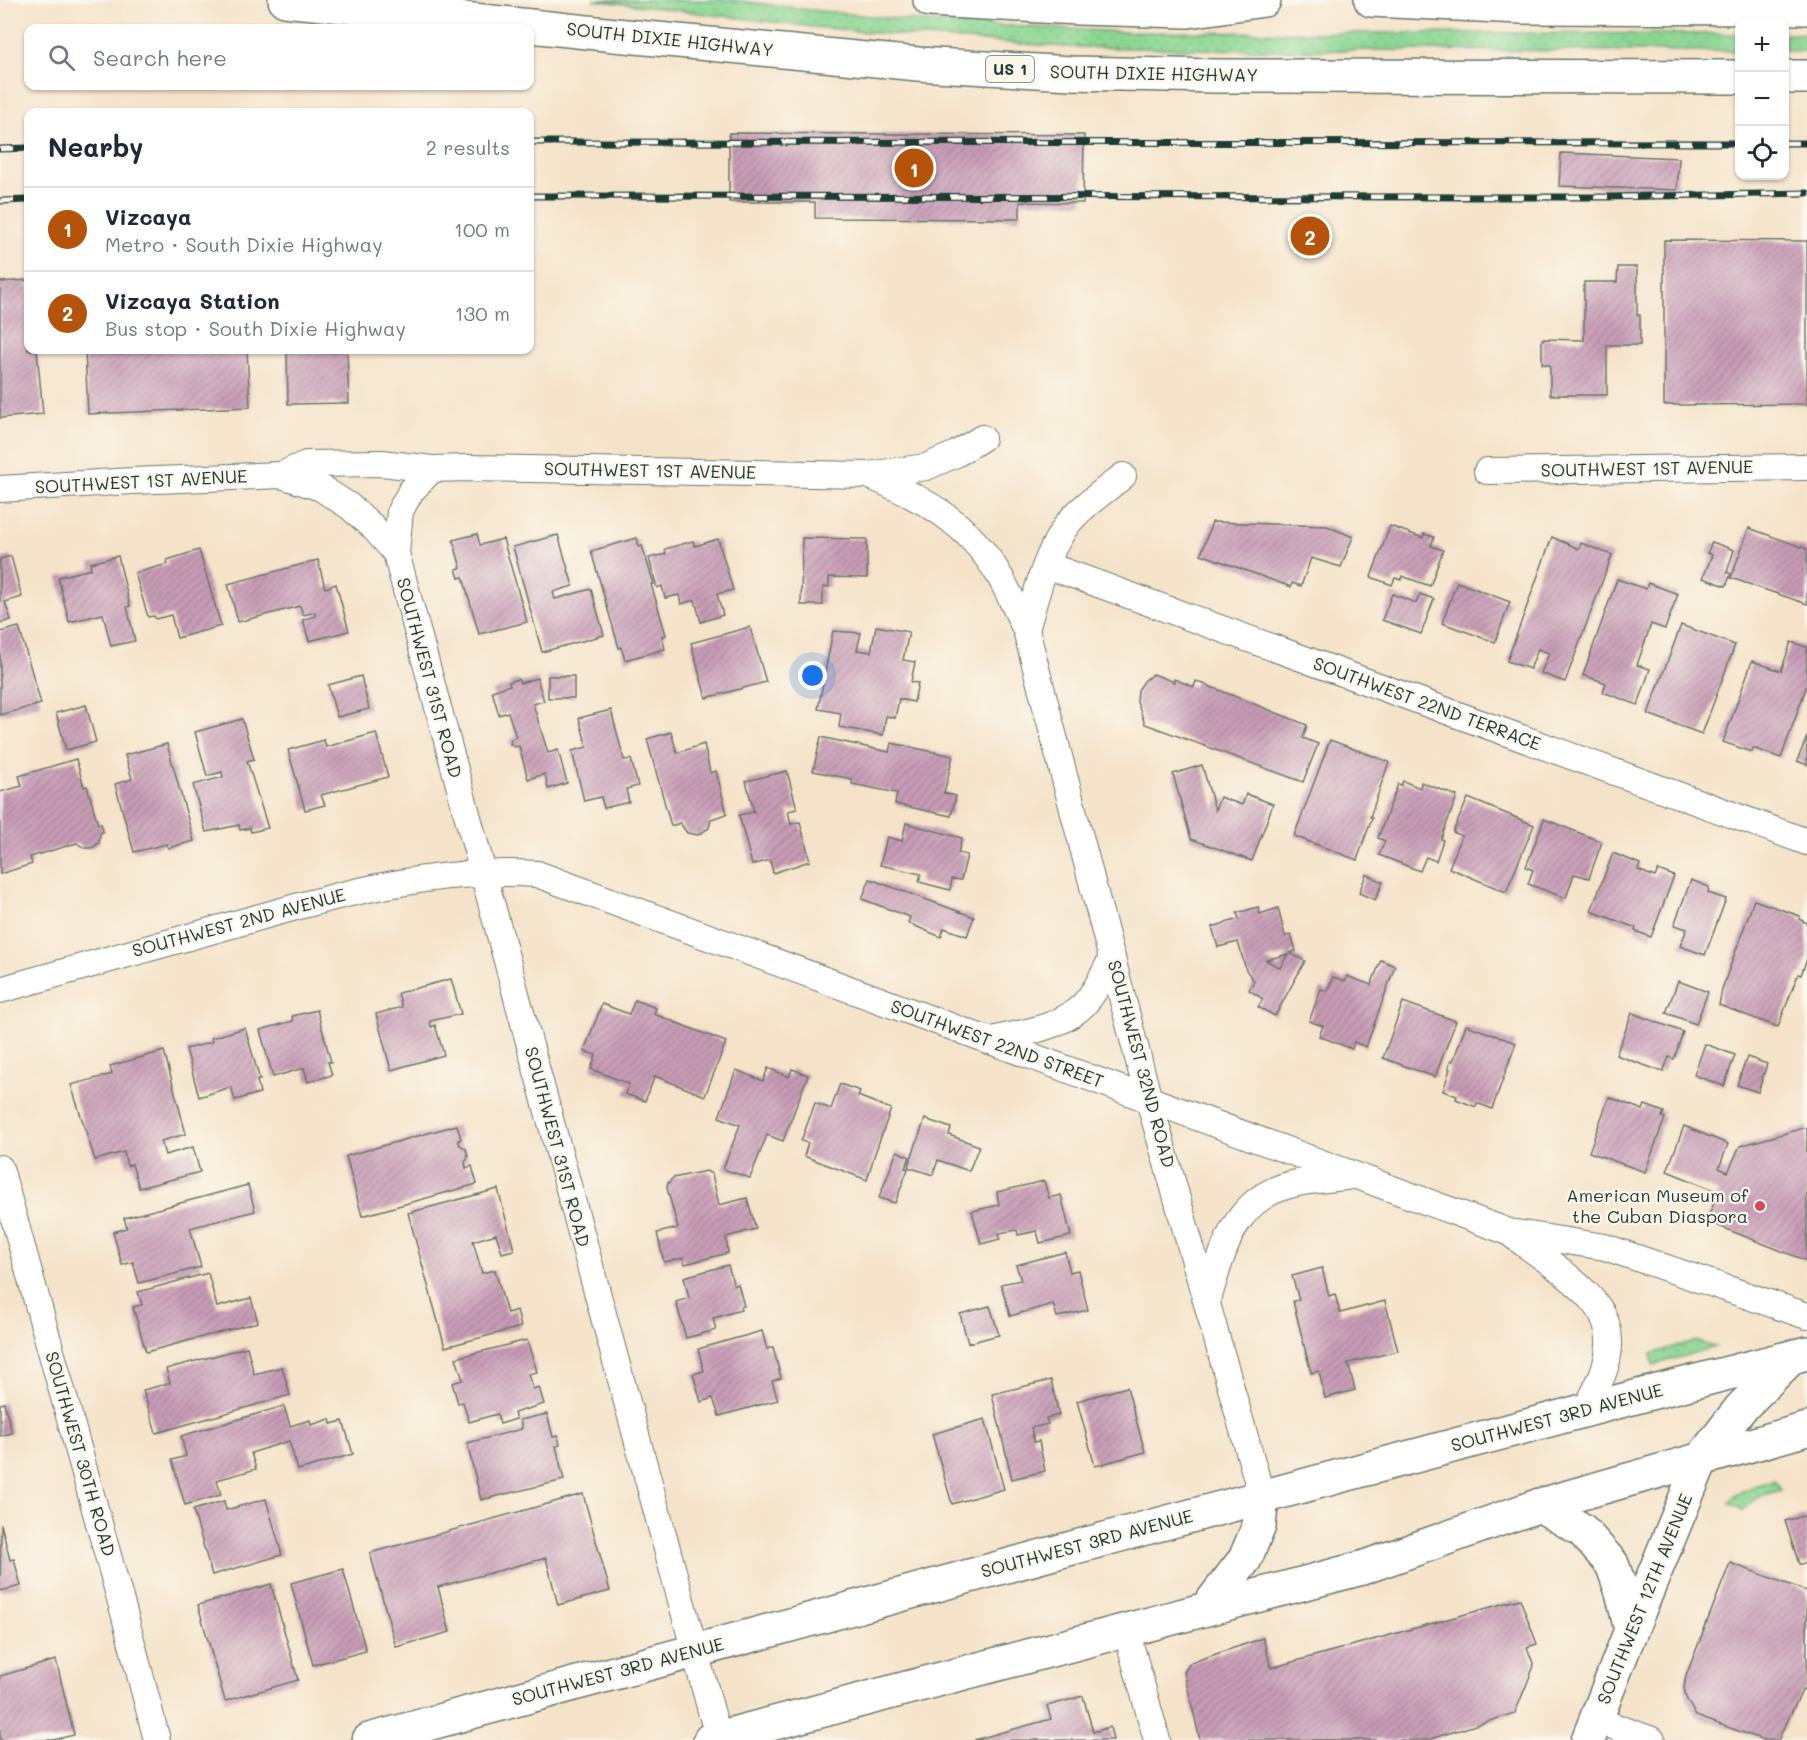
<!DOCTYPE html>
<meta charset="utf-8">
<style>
body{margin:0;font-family:Mali,sans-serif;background:#f6f6f7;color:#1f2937}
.controls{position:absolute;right:18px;top:18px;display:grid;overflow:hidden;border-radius:12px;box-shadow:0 2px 4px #0004}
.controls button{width:54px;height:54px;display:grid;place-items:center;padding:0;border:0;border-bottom:2px solid #e0e1e3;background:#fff;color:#1f2937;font:30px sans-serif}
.you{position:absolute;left:813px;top:676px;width:21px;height:21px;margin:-15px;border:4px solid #fff;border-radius:50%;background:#1a73e8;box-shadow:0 0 0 9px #1a73e833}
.badge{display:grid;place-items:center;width:39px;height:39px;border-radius:50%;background:#b45309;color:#fff;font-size:20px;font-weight:700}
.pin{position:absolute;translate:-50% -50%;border:3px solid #fff;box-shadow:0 2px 6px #0006}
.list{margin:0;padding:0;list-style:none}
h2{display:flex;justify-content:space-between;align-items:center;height:78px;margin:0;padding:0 24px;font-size:26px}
h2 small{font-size:20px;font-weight:400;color:#747a83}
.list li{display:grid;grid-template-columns:39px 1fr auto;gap:18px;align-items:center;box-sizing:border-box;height:84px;padding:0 24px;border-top:2px solid #e0e1e3}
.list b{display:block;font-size:22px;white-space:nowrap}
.list p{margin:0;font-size:20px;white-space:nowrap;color:#747a83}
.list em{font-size:20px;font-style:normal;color:#747a83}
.icon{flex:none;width:33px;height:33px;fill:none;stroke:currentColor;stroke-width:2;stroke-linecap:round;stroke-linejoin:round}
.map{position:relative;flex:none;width:1807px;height:1740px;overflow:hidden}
.search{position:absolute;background:#fff;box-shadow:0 2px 4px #0004;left:24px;top:24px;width:510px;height:66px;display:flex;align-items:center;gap:15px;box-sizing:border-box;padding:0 21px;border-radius:12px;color:#747a83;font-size:22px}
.panel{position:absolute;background:#fff;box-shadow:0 2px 4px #0004;left:24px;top:108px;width:510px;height:246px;border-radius:12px}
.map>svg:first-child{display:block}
.grass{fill:url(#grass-dots);stroke:#568a64;stroke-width:1.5}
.building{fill:url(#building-hatch);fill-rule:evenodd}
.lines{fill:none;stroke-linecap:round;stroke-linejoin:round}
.minor-casing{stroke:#6a7768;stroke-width:28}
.secondary-casing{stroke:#6a7768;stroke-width:36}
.trunk-casing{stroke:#6a7768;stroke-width:36}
.motorway-casing{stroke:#6a7768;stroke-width:36}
.minor{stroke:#fff;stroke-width:26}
.secondary{stroke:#fff;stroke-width:33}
.trunk{stroke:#fff;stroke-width:33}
.motorway{stroke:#fff;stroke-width:33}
.rail-casing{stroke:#1f3d34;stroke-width:7}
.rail{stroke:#fbf7ec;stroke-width:4.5;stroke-dasharray:14;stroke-linecap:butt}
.poi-dot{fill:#d1495b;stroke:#fbf7ec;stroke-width:2}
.labels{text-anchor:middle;stroke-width:4.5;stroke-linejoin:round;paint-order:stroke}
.shield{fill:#fbf7ec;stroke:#61756b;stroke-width:1.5}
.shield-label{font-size:16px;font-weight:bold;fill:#1f3d34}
.street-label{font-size:18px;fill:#1f3d34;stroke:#fbf7ec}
.poi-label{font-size:18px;fill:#1f3d34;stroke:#fbf7ec;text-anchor:end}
</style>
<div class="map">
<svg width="1807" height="1740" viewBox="0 0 1807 1740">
<defs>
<pattern id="grass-dots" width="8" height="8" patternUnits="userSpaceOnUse" patternTransform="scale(1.5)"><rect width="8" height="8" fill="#8cd794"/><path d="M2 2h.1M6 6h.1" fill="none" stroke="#78b980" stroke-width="1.8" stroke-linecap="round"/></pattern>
<pattern id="building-hatch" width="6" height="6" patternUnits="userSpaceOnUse" patternTransform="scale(1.5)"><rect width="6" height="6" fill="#c89bb6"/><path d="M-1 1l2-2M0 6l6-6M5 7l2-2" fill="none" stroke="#a28095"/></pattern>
</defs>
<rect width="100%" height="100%" fill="#fbf7ec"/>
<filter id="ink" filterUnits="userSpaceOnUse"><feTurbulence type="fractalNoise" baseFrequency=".0167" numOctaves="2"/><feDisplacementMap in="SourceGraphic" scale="12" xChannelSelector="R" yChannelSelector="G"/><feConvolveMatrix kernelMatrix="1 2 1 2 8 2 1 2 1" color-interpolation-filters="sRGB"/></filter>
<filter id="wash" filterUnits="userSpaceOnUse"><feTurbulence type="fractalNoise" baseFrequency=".008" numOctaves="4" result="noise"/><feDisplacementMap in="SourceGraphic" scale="24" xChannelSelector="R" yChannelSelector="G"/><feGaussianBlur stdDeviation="1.35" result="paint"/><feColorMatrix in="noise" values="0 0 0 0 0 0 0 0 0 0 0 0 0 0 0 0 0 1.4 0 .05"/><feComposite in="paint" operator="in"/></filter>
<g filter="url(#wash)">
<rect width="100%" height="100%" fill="#f5e3c9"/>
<g class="grass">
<polygon points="593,0 731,0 802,9 929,22 1126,32 1739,34 1740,51 1260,50 1067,47 911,36 814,27"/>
<rect x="1785" y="34" width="22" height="17"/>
<polygon points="1694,1341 1715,1347 1653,1365 1651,1354"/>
<path d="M1774,1480L1781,1490L1759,1496L1743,1510L1729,1502C1741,1488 1757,1485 1774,1480Z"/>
</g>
<g id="blocks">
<g class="building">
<polygon points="729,133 1084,135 1083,203 1020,202 1020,219 815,218 815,202 729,202"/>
<polygon points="1561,153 1679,158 1677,190 1559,186"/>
<polygon points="1664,240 1807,241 1807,404 1664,405"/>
<polygon points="1618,267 1637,267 1637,315 1640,315 1640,345 1607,345 1607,395 1550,395 1550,365 1542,364 1542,339 1584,340 1584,282 1617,282"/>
<polygon points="28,280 28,350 37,350 43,414 0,418 0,282"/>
<polygon points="85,350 247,350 250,407 88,414"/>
<polygon points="287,350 347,350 349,403 288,404"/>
<polygon points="1212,522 1327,526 1353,537 1341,567 1311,558 1301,586 1292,583 1291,587 1201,554"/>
<polygon points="1390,526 1423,538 1424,534 1434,537 1431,546 1443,550 1430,586 1402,576 1401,580 1395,578 1392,585 1371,577"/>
<polygon points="1749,528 1807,549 1807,604 1731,578"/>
<polygon points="477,534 480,545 503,539 527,622 479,634 463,577 459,578 456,569 461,568 453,540"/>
<polygon points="558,535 573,586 553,592 555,599 591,589 604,635 542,652 513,547"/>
<polygon points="1552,537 1579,549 1581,543 1612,555 1565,682 1541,673 1549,653 1538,649 1530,669 1507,661"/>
<polygon points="637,538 639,547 642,546 654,584 651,584 666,635 662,636 665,649 625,660 621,647 619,648 591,551"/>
<polygon points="802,538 867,539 867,578 829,577 829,587 823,587 823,605 801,605"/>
<polygon points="718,539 733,590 717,594 723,615 701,622 695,600 681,604 679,595 665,598 662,586 657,588 649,558 666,554 665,549 693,541 695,546"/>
<polygon points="1712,542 1734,550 1727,572 1731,574 1726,586 1703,578 1712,555 1707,553"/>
<polygon points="199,550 221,626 177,638 171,615 156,619 154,616 148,617 135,573 168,564 167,560"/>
<polygon points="11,556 22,597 5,602 11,620 0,623 0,559"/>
<polygon points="118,556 130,606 127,607 135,641 111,646 103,614 69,622 58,577 91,569 90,563"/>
<polygon points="318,560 325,588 336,584 349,631 309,641 303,620 315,616 315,612 303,615 300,606 238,622 228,584"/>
<polygon points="1617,579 1646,589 1648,583 1678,594 1665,629 1651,624 1637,665 1650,669 1638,705 1603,692 1606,683 1583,675"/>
<polygon points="1457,582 1510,602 1495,642 1442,623"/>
<polygon points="1392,594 1416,603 1420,594 1434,599 1421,634 1382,620"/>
<polygon points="1681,625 1735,645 1702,734 1648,714"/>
<polygon points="876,626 909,632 903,660 915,662 911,682 918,683 914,702 899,699 895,718 886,716 883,735 839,727 841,713 818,709 833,631 861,633 857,650 871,652"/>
<polygon points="19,627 41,704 0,715 0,632"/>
<polygon points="750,627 766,682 706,698 691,643"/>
<polygon points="1791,642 1807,647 1807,685 1781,758 1753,748 1752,752 1723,742 1752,661 1781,671"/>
<polygon points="1153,674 1174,682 1174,679 1194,687 1196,681 1307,725 1303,738 1318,744 1303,782 1145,724 1137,702 1138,690 1145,680"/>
<polygon points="361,676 369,709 337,717 328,685"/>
<rect x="548" y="676" width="26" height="22"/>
<polygon points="537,678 544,701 533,704 548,753 558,750 567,783 548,789 545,774 528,779 519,746 514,747 510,744 511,739 516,737 508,712 499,715 492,691 510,685 509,682 518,679 520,683"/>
<polygon points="86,705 96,742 66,750 56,713"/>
<polygon points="611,710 624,760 631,759 638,786 626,789 629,802 604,808 601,797 584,801 572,751 587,747 579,718"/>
<polygon points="242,719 254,759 247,761 268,828 251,832 250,828 240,830 239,825 206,832 193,785 223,777 222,772 207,776 195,732"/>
<polygon points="671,732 677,753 704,744 710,773 716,771 727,814 711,819 709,828 698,835 687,833 680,823 671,826 647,739"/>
<polygon points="376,733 388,777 321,795 325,805 305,810 288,750 324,740 326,747"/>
<polygon points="821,737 889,752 891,743 953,756 944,793 956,796 951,816 895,804 897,793 852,784 852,779 813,771"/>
<polygon points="1807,737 1807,765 1797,761"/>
<polygon points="1330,740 1389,762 1370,817 1372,818 1357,860 1294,836"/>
<polygon points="167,744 194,841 168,848 166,844 134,852 115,784 132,779 125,755"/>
<polygon points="76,759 84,787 87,786 98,824 101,823 103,832 100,833 99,843 92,848 84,848 77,843 30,857 32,864 0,874 0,792 22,786 19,776"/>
<polygon points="1202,765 1215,810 1220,797 1242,805 1246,794 1273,804 1252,861 1191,839 1173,774"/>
<polygon points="787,771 797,809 788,811 791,824 800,822 810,861 773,873 770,860 752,865 739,815 754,812 746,781"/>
<polygon points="1403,781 1420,788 1421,782 1457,796 1441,839 1443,840 1436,861 1426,857 1420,871 1379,855 1385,841 1378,838 1398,784 1401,785"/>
<polygon points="1468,798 1534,825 1506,892 1449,868 1462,836 1453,832"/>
<polygon points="1544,819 1602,842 1589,878 1574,874 1566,898 1528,884 1533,870 1526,867"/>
<polygon points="906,823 962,838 958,853 967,855 961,880 952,879 950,890 919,882 921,874 880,865 887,837 902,841"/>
<polygon points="1613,853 1640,864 1638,870 1655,877 1658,870 1674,876 1651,937 1635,931 1636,928 1591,911"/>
<polygon points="1366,874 1383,882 1375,900 1359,893"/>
<polygon points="870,879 974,917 967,936 944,928 941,937 908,923 910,917 862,899"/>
<polygon points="1691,880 1709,887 1708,893 1726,899 1705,955 1680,946 1687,929 1674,925"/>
<polygon points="1754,900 1800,916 1799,919 1807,923 1807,959 1801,975 1798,974 1778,1027 1719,1005 1722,989"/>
<path d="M1258,907L1260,914L1278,908L1285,936L1291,935L1296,951L1290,953L1305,961L1275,1016L1258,1007L1263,999L1249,990L1254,981L1246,970L1238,942L1218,947L1212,927L1239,919L1237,913ZM1288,954L1280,968L1266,960Z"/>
<polygon points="1381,960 1395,966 1366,1047 1354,1042 1352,1049 1319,1036 1323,1026 1309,1021 1321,989 1327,991 1333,977 1345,981 1347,976 1371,985"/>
<polygon points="451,979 461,1014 430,1021 431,1027 435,1025 444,1055 391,1070 376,1014 402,1007 398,993"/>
<polygon points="1678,981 1708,992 1696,1024 1666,1013"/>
<polygon points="635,1000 656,1008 654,1014 726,1042 705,1096 655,1076 645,1101 625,1094 629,1084 591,1069 596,1055 584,1051 602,1004 629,1014"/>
<polygon points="1403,1002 1456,1021 1435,1077 1383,1058"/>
<polygon points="317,1010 331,1062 328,1062 332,1075 308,1082 304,1068 273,1077 260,1030 293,1021 292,1016"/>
<polygon points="1632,1013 1683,1032 1674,1059 1669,1057 1663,1072 1616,1055"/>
<polygon points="1466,1025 1516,1043 1492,1109 1477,1103 1476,1107 1456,1099 1457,1096 1443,1091 1450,1069 1448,1068 1451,1060 1453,1061"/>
<polygon points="245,1028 260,1080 257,1080 260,1093 235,1100 231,1087 199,1097 186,1049 212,1042 211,1038"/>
<polygon points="1705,1044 1735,1055 1724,1086 1694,1075"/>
<polygon points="164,1051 186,1134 161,1141 165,1155 193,1147 200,1172 139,1188 132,1164 127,1166 124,1152 95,1160 71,1085 112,1074 110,1066"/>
<polygon points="1747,1057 1767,1064 1758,1092 1737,1085"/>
<polygon points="768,1068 789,1077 792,1069 808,1075 783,1141 767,1135 750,1178 723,1169 740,1125 719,1117 736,1070 763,1081"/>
<polygon points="840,1084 860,1091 858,1096 891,1109 874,1156 867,1180 804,1156 808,1143 801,1141 815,1103 831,1109"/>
<polygon points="1609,1097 1643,1110 1645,1105 1664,1112 1662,1117 1665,1118 1645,1172 1589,1152"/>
<polygon points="925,1119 951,1128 949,1135 979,1146 969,1171 938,1160 933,1175 908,1167"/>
<polygon points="457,1125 461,1139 458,1140 460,1145 466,1149 468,1157 465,1163 466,1168 472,1166 477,1184 362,1216 346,1156"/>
<polygon points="1684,1126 1728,1144 1719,1168 1728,1172 1740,1146 1807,1127 1807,1261 1706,1221 1719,1192 1667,1171"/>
<polygon points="897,1151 910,1157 905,1168 908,1169 895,1203 879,1198"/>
<polygon points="706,1171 712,1174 719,1205 747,1198 756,1229 726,1237 728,1253 685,1264 683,1258 664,1262 657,1233 678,1228 667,1188 668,1183 673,1178"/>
<polygon points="1044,1181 1049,1198 1061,1195 1071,1236 1040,1243 1037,1231 1018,1235 1017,1230 999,1233 1000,1239 981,1244 972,1211 999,1205 997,1192"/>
<polygon points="248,1185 255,1211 190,1228 201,1267 139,1283 133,1262 122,1265 113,1232 127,1228 124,1218"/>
<polygon points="498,1189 514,1250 502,1253 496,1234 473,1241 482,1273 495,1270 507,1313 517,1310 521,1327 445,1347 408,1213"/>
<polygon points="1065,1252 1070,1272 1078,1270 1088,1310 1057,1317 1053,1304 1010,1316 1001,1284 1021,1280 1016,1265"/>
<polygon points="728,1265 734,1286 738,1284 744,1306 740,1307 741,1310 713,1318 716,1330 686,1338 676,1302 689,1298 684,1277"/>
<polygon points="1322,1268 1329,1296 1335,1294 1340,1313 1385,1301 1398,1351 1348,1363 1355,1390 1325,1398 1319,1371 1311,1373 1293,1301 1299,1300 1292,1276"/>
<polygon points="208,1273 217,1307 251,1298 258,1322 146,1352 133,1307 142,1305 138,1292"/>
<polygon points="990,1306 999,1335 968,1343 960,1314"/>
<polygon points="762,1331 767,1349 773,1347 781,1378 772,1381 778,1400 719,1416 713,1398 701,1402 693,1374 704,1371 698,1349"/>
<polygon points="527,1340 537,1372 528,1374 533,1389 539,1387 544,1404 514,1413 516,1419 500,1424 497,1414 469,1422 463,1402 458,1403 452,1383 463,1380 456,1358"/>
<polygon points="247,1347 254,1374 282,1367 290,1395 156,1433 143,1390 170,1383 166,1369"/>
<polygon points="1051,1380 1059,1415 1046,1418 1048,1424 1031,1428 1034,1442 1039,1441 1045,1471 1012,1479 992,1394"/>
<polygon points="1127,1387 1145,1452 1095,1466 1077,1401"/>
<polygon points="4,1403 12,1433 0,1436 0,1404"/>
<polygon points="284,1406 290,1426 310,1420 311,1425 330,1419 331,1424 343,1421 353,1454 298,1470 289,1441 251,1453 256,1469 217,1480 221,1495 185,1505 172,1460 186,1456 181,1436"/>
<polygon points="547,1414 553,1437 558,1436 560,1445 556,1446 564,1480 481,1500 467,1443 522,1429 520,1420"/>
<polygon points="985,1419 1004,1489 952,1504 932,1434"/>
<polygon points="583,1494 610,1591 558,1605 546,1558 438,1587 450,1632 396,1647 370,1553"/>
<polygon points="266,1499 282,1555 212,1575 193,1510 224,1501 226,1510"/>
<polygon points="1807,1515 1807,1564 1799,1564 1785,1521"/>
<polygon points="1,1524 10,1560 14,1559 21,1586 0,1591"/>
<polygon points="1730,1563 1807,1591 1807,1690 1803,1689 1778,1740 1764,1740 1696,1716 1686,1698 1684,1688 1686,1676"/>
<polygon points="343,1569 366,1651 313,1665 291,1583"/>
<polygon points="271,1584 298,1680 225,1701 198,1605"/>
<polygon points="1520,1599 1537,1644 1527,1647 1534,1666 1515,1713 1430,1739 1430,1740 1200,1740 1184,1672 1190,1663 1263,1638 1271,1668"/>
<polygon points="56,1660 74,1735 53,1740 0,1740 0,1676"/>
<polygon points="1083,1696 1093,1732 1110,1727 1113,1740 974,1740 1051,1719 1047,1706"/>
</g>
</g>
</g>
<g filter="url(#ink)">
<use href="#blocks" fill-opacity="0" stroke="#6a7768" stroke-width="1.5"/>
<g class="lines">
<g class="minor-casing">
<g id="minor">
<polyline points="432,469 411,491 400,511 396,553 719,1740"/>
<polyline points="1487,471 1807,467"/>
<polyline points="281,475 306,464 382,463 432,469 468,468 868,475 926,467 956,454 982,438"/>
<path d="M868,475C924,499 967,521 999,575C1009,592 1017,612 1026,630L1149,1100L1262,1497"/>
<polyline points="0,489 132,481 281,475 321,488 349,506 372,526 396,553"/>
<polyline points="1046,565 1807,842"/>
<path d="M1026,630C1036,596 1044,559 1064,529C1076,510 1106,490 1123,476"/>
<path d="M0,990C76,969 152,947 228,926C331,897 429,867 537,874L1509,1232L1605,1247L1807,1316"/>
<path d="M988,1041C1018,1033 1054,1030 1079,1009C1094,996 1103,975 1112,958"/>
<polyline points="0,1168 124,1613 157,1740"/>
<path d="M1511,1234C1536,1253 1594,1290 1604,1318C1609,1329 1610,1343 1608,1355C1605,1374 1594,1393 1585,1411"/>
<path d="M1207,1302C1224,1250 1232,1198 1293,1184C1313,1179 1334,1179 1354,1176"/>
<polyline points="1126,1630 1157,1740"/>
<polyline points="1596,1720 1652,1740"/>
</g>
</g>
<g class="secondary-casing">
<g id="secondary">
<polyline points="1540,1505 1582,1530 1612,1564 1622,1592 1631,1630"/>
<polyline points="1207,1608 1245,1559 1259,1526 1262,1497"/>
<polyline points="369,1740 1116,1536 1654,1392 1807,1353"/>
<polyline points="710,1740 1362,1568 1540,1505 1807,1429"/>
<polyline points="1588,1740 1631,1630 1702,1458 1740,1409 1792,1357"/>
</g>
</g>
<g class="trunk-casing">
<g id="trunk">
<polyline points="285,0 615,35 918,64 1071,73 1217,76 1740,77"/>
<polyline points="1371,0 1522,7 1807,8"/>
<polyline points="1784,77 1807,77"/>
</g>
</g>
<g class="motorway-casing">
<polyline id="motorway" points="930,0 1078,8 1188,11 1264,0"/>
</g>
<use href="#minor" class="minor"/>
<use href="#secondary" class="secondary"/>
<use href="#trunk" class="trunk"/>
<use href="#motorway" class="motorway"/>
<g class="rail-casing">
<g id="rail">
<polyline points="530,142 1740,143"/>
<polyline points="1784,143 1807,143"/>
<polyline points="0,149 28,148"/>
<polyline points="530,196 1606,197 1807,193"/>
<polyline points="0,201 28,200"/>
</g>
</g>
<use href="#rail" class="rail"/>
</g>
</g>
<circle class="poi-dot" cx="1760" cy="1206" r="6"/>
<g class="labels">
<rect class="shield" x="986" y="56" width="48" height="26" rx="4.5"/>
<g class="shield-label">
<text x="1010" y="75">US 1</text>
</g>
<g class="street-label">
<text transform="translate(670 40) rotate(6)" y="6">SOUTH DIXIE HIGHWAY</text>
<text transform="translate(1154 74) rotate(1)" y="6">SOUTH DIXIE HIGHWAY</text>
<text transform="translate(1647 469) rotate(-1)" y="6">SOUTHWEST 1ST AVENUE</text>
<text transform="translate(650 471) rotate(1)" y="6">SOUTHWEST 1ST AVENUE</text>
<text transform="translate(141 482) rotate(-3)" y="6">SOUTHWEST 1ST AVENUE</text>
<text transform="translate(429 678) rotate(75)" y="6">SOUTHWEST 31ST ROAD</text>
<text transform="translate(1427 704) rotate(20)" y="6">SOUTHWEST 22ND TERRACE</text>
<text transform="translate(239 923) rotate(-15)" y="6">SOUTHWEST 2ND AVENUE</text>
<text transform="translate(997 1044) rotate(20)" y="6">SOUTHWEST 22ND STREET</text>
<text transform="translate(1141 1064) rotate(75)" y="6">SOUTHWEST 32ND ROAD</text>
<text transform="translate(557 1147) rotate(75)" y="6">SOUTHWEST 31ST ROAD</text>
<text transform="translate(1557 1418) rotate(-15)" y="6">SOUTHWEST 3RD AVENUE</text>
<text transform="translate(80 1454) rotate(74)" y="6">SOUTHWEST 30TH ROAD</text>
<text transform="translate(1087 1544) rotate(-15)" y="6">SOUTHWEST 3RD AVENUE</text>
<text transform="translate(1645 1599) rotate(-68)" y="6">SOUTHWEST 12TH AVENUE</text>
<text transform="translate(618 1672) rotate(-15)" y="6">SOUTHWEST 3RD AVENUE</text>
</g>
<g class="poi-label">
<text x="1748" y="1202">American Museum of<tspan x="1748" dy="21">the Cuban Diaspora</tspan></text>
</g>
</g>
</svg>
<div class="controls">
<button>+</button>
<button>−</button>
<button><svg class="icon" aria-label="locate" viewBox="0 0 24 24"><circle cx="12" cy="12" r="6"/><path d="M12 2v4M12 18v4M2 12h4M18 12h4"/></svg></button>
</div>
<div class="you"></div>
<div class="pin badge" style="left:914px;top:168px">1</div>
<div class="pin badge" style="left:1310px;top:236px">2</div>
<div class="search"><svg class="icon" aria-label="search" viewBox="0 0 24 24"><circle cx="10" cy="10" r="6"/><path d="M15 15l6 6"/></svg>Search here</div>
<section class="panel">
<h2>Nearby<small>2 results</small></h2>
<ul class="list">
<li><span class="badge">1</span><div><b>Vizcaya</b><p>Metro · South Dixie Highway</p></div><em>100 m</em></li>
<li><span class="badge">2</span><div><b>Vizcaya Station</b><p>Bus stop · South Dixie Highway</p></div><em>130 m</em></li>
</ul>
</section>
</div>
